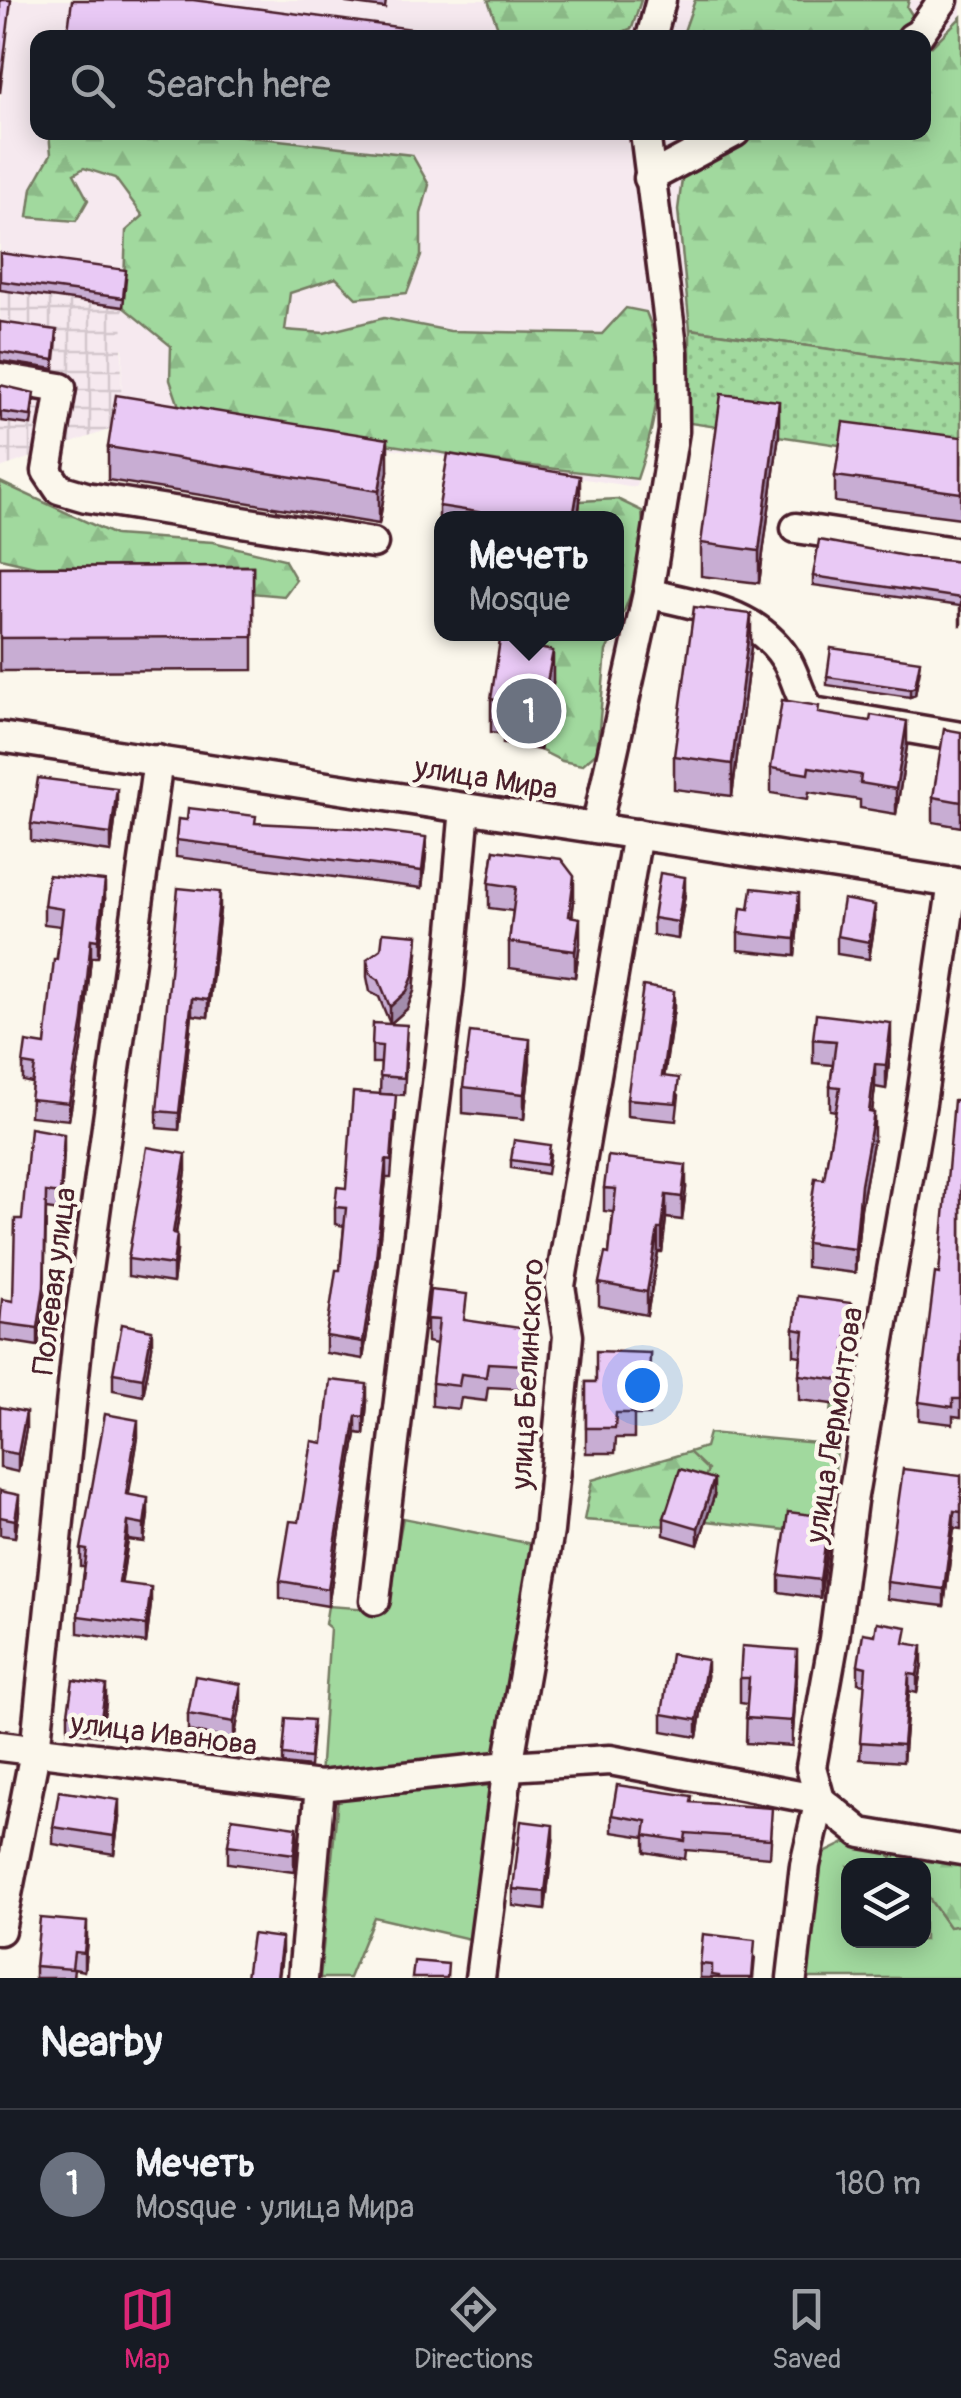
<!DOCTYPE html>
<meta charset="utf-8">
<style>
body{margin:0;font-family:Pangolin,sans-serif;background:#20242c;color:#f1f3f6}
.controls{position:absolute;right:30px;bottom:30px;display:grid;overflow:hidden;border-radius:20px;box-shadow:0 5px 25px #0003}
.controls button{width:90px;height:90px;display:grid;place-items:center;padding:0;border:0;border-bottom:2px solid #363941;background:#171b24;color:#f1f3f6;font:50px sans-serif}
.you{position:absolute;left:642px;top:1385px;width:35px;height:35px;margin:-25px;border:8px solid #fff;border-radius:50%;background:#1a73e8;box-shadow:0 0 0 15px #1a73e833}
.badge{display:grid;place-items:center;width:65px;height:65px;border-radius:50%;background:#db2777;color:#fff;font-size:32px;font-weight:700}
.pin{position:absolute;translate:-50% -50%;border:5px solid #fff;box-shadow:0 2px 10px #0006}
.popup{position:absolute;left:434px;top:511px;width:190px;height:130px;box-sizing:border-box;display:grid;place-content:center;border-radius:20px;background:#171b24;filter:drop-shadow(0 2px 8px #0005);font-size:32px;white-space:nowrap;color:#9ea1a6}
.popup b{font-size:38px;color:#f1f3f6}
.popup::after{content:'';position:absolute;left:50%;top:100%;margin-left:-20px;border:20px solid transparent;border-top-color:#171b24}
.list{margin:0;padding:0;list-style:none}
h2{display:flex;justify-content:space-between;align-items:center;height:130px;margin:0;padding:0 40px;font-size:42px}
h2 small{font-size:32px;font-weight:400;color:#9ea1a6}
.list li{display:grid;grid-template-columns:65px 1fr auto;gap:30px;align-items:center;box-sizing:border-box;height:150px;padding:0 40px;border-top:2px solid #363941}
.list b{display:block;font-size:38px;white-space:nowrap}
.list p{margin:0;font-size:32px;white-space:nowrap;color:#9ea1a6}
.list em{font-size:32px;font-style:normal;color:#9ea1a6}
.icon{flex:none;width:55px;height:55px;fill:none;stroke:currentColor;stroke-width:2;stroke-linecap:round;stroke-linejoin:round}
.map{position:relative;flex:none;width:961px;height:1978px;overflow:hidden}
.search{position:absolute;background:#171b24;box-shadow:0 5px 25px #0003;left:30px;right:30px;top:30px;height:110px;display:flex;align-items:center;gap:25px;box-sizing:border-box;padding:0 35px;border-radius:20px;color:#9ea1a6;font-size:38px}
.sheet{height:280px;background:#171b24}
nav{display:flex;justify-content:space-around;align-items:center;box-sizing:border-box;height:140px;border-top:2px solid #363941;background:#171b24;font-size:28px;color:#9ea1a6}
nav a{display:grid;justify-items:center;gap:5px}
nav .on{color:#db2777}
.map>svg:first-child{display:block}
.built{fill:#f6e9ef;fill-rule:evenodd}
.industrial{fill:url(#industrial-grid)}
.green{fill:#a1d99e;stroke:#767c64;stroke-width:2.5}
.forest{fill:url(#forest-firs);stroke:#767c64;stroke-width:2.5}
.garden{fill:url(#garden-dots);stroke:#767c64;stroke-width:2.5}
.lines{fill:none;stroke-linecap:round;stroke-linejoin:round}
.minor-casing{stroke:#4a1f2b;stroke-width:35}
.minor{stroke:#fbf7ec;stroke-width:28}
.wall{fill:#c8add3;stroke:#4a1f2b;stroke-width:2.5}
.shaded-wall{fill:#a38dac;stroke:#4a1f2b;stroke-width:2.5}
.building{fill:#e9c9f5;stroke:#4a1f2b;stroke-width:2.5}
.labels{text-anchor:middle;stroke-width:9;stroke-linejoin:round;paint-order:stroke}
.street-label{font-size:30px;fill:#4a1f2b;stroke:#fbf7ec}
</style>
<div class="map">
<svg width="961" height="1978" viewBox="0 0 961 1978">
<defs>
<pattern id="industrial-grid" width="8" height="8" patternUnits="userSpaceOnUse" patternTransform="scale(2.5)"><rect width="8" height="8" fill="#f6e9ef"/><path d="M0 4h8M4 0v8" fill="none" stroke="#d4c7cd"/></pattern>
<pattern id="forest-firs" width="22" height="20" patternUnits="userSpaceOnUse" patternTransform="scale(2.5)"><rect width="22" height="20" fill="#a1d99e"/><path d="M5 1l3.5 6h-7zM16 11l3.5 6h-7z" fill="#8cba88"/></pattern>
<pattern id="garden-dots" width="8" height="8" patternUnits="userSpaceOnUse" patternTransform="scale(2.5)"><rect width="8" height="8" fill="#a1d99e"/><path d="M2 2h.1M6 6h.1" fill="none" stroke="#8cba88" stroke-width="1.8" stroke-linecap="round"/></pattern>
</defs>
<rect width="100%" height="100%" fill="#fbf7ec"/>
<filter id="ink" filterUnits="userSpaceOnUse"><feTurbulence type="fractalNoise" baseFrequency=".01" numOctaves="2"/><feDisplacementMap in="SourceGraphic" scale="20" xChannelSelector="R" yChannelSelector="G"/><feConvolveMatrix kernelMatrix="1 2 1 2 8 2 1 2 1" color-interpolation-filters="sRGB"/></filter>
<g filter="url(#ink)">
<path class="built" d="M12,0H961V368L661,325L636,487L121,406L123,349L0,262V102ZM38,38H924V132H38Z"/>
<polygon class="industrial" points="0,262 126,279 123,307 121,406 117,427 0,468"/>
<g class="green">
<polygon points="832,1404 841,1405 829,1535 706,1521 713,1497 689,1452 705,1447 709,1433 828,1444"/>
<polygon points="403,1518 537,1545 497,1757 320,1778 330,1628 325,1624 328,1606 385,1610"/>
<polygon points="493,1785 474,1940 374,1917 349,1978 320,1978 338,1798"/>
<polygon points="849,1841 890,1846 892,1865 848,1866 848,1940 924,1940 924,1891 949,1927 961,1925 961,1978 801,1978 815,1880 823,1854"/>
</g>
<g class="forest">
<polygon points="488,0 641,0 632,28 612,37 498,28"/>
<polygon points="695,0 909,0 907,7 932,46 961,17 961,368 690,329 678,210 688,133 924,132 924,38 682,37"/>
<path d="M49,133H217L412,155L429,185L421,214V256L407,293L356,298L336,278L290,293L285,330L324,333L384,318L450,331L602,334L626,308L646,312C669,364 655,427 637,479L507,463L181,412L170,380L171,346L123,307L126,231L143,216L115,178L84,168L74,174L88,200L76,221L28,217L32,188L51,154Z"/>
<polygon points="0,482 115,535 213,542 284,559 296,580 284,596 86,578 0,558"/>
<path d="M617,499L642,511C647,551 633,592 617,628L616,518H577L580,501Z"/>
<polygon points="504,634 614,634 606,651 597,752 582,765 562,761 540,750 553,683 508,645"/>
<polygon points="689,1452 708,1470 699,1492 667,1526 584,1520 592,1480"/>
<polygon points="890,1846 961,1855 961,1925 949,1927 924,1891 924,1866 892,1865"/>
</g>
<polygon class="garden" points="690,329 961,368 961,463 690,423"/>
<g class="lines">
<g class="minor-casing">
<g id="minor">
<polyline points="651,38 661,0"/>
<polyline points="912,38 919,34 943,0"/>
<polyline points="649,178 735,132"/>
<polyline points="0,378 61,388 47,471 59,489 86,497 373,543"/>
<polyline points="796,528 961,553"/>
<path d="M648,593C699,606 755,611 785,658C797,676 797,696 813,712L961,737"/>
<polyline points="0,737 961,884"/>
<polyline points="596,828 648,593 674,431 673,354 645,132"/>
<polyline points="375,1600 449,985 465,808"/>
<polyline points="0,1746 320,1786 508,1766 610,1760 820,1800 861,1833 961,1850"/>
<polyline points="0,1930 35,1752 79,1328 158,760"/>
<polyline points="303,1978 320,1786"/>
<polyline points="480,1978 508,1766 549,1531 568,1336 560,1286 637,834"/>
<polyline points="792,1978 805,1865 820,1800 811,1767 834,1639 852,1501 921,1103 953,882"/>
</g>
</g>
<use href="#minor" class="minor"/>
</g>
<g class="wall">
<polygon points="346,0 386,0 385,8 346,3"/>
<polygon points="0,253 126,279 123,307 0,290"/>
<polygon points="0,322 57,339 54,369 0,361"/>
<polygon points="0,385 34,401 31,425 1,421"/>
<polygon points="779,434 759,583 701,576 701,543"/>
<polygon points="961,437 961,518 835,502 835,476"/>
<polygon points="108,447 388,471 379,524 108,480"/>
<polygon points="580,501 578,518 442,518 442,532 439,531 439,506"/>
<polygon points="911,557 961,562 961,625 960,625 960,606 813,585 813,576"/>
<polygon points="253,566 253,670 0,671 0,567"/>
<polygon points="751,647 732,796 674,789 674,756"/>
<polygon points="920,670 915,695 910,697 827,685 827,677"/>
<polygon points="553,683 540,750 503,743 503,734 491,732 491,699"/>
<polygon points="819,713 907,746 896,814 860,808 860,800 809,792 808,799 771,793 771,768"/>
<polygon points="961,732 961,827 933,822 933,797"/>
<polygon points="117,805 111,852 31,841 31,824"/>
<polygon points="256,823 426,854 422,888 176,857 176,840"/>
<polygon points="494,850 574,901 572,917 580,943 575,977 509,968 509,942 513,911 489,908 489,883"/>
<polygon points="685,894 678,939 653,935 653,918"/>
<polygon points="105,899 98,957 91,957 83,1037 69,1120 30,1116 32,1083 23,1081 23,1064 45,1045 61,926 44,924 44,906"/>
<polygon points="220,909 208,1017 192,1015 179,1130 157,1128 157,1111"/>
<polygon points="749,909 799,910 795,956 738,950 738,933"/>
<polygon points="875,922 869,959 837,954 837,936"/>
<polygon points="418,952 414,991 407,1009 390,1024 379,997 370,992 367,977 367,959"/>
<polygon points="674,1008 664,1076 679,1095 676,1121 627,1116 627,1099"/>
<polygon points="813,1039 891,1046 886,1089 875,1087 872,1113 874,1137 861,1208 855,1273 806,1267 806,1243 824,1179 836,1111 830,1110 830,1086 833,1065 813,1063"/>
<polygon points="407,1042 404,1095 380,1094 381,1063 372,1063 372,1045"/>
<polygon points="530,1064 524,1119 463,1113 463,1087"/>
<polygon points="961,1100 961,1417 953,1416 953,1424 919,1420 919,1402 939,1274"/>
<polygon points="396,1113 391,1178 386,1178 376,1275 363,1359 326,1353 326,1336 340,1270 344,1226 335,1224 335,1207"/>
<polygon points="64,1151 60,1211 46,1209 44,1305 38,1346 0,1340 0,1314 13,1301 22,1219"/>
<polygon points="550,1154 547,1174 511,1168 511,1160"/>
<polygon points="186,1171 176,1234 177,1251 173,1283 128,1276 128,1259"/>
<polygon points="604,1188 686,1188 682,1220 666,1218 662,1252 658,1252 647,1315 599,1306 599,1283 609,1254 613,1212 604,1211"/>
<polygon points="427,1319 466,1321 527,1353 524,1389 488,1387 486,1401 461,1398 459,1409 432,1406 432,1383 437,1344 427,1342"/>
<polygon points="851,1328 841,1405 799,1400 799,1375 801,1356 794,1355 794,1329"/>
<polygon points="152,1347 143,1396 113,1390 113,1373"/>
<polygon points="650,1353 649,1415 634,1415 634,1438 616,1438 615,1453 586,1453 586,1382 596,1382"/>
<polygon points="367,1402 364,1434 356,1433 328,1606 280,1598 280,1581 323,1443"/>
<polygon points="0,1407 26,1429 18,1472 0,1468"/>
<polygon points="138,1437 128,1495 148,1515 144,1542 128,1540 121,1583 151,1604 146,1643 78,1633 78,1616 85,1567 81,1567 81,1549"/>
<polygon points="961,1476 961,1529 954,1528 944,1606 887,1599 887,1582"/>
<polygon points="0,1491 19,1512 15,1537 0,1535"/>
<polygon points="714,1496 698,1545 664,1535 664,1518"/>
<polygon points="829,1535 820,1598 779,1592 779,1575"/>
<polygon points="907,1644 922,1664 917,1693 909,1691 903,1762 860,1759 865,1684 858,1683 858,1665"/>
<polygon points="797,1675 792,1746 746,1743 747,1704 740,1703 740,1678"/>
<polygon points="707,1677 697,1737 662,1731 662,1714"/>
<polygon points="106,1702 101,1736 68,1731 68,1713"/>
<polygon points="241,1702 234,1740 188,1731 188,1714"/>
<polygon points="313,1729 310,1767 283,1764 283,1755"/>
<polygon points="692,1802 772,1825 770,1857 686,1850 685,1859 645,1852 645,1837 612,1832 612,1815"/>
<polygon points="119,1817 114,1854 53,1844 53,1827"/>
<polygon points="553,1842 545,1910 513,1906 513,1889"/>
<polygon points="297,1844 294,1872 228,1863 228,1845"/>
<polygon points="87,1939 84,1971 74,1969 73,1978 35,1978 35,1966"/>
<polygon points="755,1957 753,1978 700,1978 700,1964"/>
</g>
<g class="shaded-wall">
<polygon points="779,401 779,434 759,583 759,551"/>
<polygon points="388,439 388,471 379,524 379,491"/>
<polygon points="580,476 580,501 578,518 573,518"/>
<polygon points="751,614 751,647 732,796 732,764"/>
<polygon points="553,651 553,683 540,750 540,718"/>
<polygon points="920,661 915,695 910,697 910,689"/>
<polygon points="907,721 907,746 896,814 896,789"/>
<polygon points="117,788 117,805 111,852 111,834"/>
<polygon points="426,837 426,854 422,888 422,871"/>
<polygon points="574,876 574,901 569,942 569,916"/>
<polygon points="685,877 685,894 678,939 678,922"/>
<polygon points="105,881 105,899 98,957 98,940"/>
<polygon points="220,892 220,909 208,1017 208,1000"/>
<polygon points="799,893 799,910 795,956 795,939"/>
<polygon points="875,905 875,922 869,959 869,942"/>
<polygon points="580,918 580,943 575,977 575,951"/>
<polygon points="418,935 414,991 407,1009 390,1024 390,1007"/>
<polygon points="91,939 91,957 83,1037 69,1120 69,1103"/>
<polygon points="674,991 674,1008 662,1093 662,1076"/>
<polygon points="192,998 192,1015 179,1130 179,1113"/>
<polygon points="891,1023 891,1046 886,1089 886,1065"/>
<polygon points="530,1039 530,1064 524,1119 524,1094"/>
<polygon points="875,1064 875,1087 869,1136 869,1112"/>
<polygon points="874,1113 874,1137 861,1208 855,1273 855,1249 861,1184"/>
<polygon points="64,1134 64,1151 60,1211 60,1194"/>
<polygon points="186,1154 186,1171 173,1251 173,1233"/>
<polygon points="386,1160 386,1178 376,1275 363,1359 363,1342"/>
<polygon points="686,1165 686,1188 682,1220 682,1197"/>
<polygon points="46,1192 44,1305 38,1346 38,1328"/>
<polygon points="666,1195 666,1218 662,1252 662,1229"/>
<polygon points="658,1229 658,1252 647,1315 647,1292"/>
<polygon points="177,1234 177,1251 173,1283 173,1265"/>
<polygon points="851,1303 851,1328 841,1405 841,1380"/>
<polygon points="527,1329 527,1353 524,1389 524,1365"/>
<polygon points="152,1330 152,1347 143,1396 143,1378"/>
<polygon points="367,1384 367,1402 364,1434 364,1417"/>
<polygon points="26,1412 26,1429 18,1472 18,1454"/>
<polygon points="356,1416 356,1433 328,1606 328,1589"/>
<polygon points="138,1420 138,1437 126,1512 126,1494"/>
<polygon points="714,1479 714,1496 698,1545 698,1528"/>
<polygon points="19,1495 19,1512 15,1537 15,1520"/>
<polygon points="148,1498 148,1515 144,1542 144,1525"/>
<polygon points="954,1511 954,1528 944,1606 944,1589"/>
<polygon points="829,1517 829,1535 820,1598 820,1580"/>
<polygon points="128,1522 128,1540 119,1600 119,1583"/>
<polygon points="151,1587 151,1604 146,1643 146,1625"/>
<polygon points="922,1646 922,1664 917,1693 917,1675"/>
<polygon points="797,1650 797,1675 792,1746 792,1721"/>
<polygon points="707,1660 707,1677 697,1737 697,1720"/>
<polygon points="909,1674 909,1691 903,1762 903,1745"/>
<polygon points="241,1684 241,1702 234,1740 234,1722"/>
<polygon points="106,1685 106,1702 101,1736 101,1718"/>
<polygon points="119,1800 119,1817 114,1854 114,1836"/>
<polygon points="553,1825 553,1842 545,1910 545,1892"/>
<polygon points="297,1827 297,1844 294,1872 294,1854"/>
<polygon points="87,1922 87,1939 84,1971 84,1953"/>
<polygon points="282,1938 282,1955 279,1978 277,1978"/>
</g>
<g class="building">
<polygon points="0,0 11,0 0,93"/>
<polygon points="72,0 193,0 443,33 442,38 67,38"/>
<polygon points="0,253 126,270 123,298 0,281"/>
<polygon points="0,322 57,330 54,360 0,352"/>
<polygon points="0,385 34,393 31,416 1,412 0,417"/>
<polygon points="721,394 779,401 759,551 701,543"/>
<polygon points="116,395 388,439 379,491 108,447"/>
<polygon points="843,422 961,437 961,493 835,476"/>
<polygon points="448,454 580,476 573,518 515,518 439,506"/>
<polygon points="819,540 911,557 961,562 961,598 813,576"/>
<polygon points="253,566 253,637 0,638 0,567"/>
<polygon points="694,607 751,614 732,764 674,756"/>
<polygon points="500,640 553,651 540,718 503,711 505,702 491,699"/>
<polygon points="831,648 920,661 915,687 910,689 827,677"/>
<polygon points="782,700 819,706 818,713 870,721 871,715 907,721 896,789 860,783 861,775 809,767 808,774 771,768"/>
<polygon points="944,729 961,732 961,802 933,797"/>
<polygon points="38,778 117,788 111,834 31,824"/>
<polygon points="188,808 256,816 255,823 353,828 426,837 422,871 176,840 178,819 187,820"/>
<polygon points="494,850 561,859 574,876 569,916 580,918 575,951 509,942 516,887 489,883"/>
<polygon points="660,873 685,877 678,922 653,918"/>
<polygon points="48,875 105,881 98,940 91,939 83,1020 69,1103 30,1099 35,1066 23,1064 26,1042 45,1045 54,959 57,959 63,909 44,906"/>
<polygon points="178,888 220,892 208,1000 192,998 179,1113 157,1111"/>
<polygon points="752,888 799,893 795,939 738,933 741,908 749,909"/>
<polygon points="843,899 875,905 869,942 837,936"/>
<polygon points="383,932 418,935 414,974 407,991 390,1007 379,980 370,974 367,959 381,949"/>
<polygon points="643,986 674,991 662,1076 679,1078 676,1103 627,1099"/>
<polygon points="816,1014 891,1023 886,1065 875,1064 869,1112 874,1113 861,1184 855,1249 806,1243 815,1178 824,1179 840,1087 830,1086 836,1041 813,1039"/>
<polygon points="373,1023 407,1025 404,1078 380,1076 382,1046 372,1045"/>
<polygon points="470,1032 530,1039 524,1094 463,1087"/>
<polygon points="353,1092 396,1095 391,1161 386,1160 376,1258 363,1342 326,1336 336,1270 340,1270 346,1208 335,1207 337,1187 346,1188"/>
<polygon points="954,1100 961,1100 961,1351 960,1362 961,1362 961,1399 953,1399 953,1407 919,1402 935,1273 939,1274"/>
<polygon points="30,1128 64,1134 60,1194 46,1192 44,1287 38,1328 0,1323 2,1299 13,1301 15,1219 22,1219"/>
<polygon points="514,1140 550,1145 547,1165 511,1160"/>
<polygon points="147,1147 186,1154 173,1233 177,1234 173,1265 128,1259"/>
<polygon points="608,1156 686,1165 682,1197 666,1195 662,1229 658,1229 647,1292 599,1283 605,1253 609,1254 616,1189 604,1188"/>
<polygon points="430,1290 467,1294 464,1320 527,1329 524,1365 488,1363 486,1377 461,1374 459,1386 432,1383 439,1320 427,1319"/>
<polygon points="798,1296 851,1303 841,1380 799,1375 804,1331 794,1329"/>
<polygon points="122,1324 152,1330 143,1378 113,1373"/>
<polygon points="596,1351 650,1353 649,1390 634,1390 634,1413 616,1413 615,1428 586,1428 586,1382 596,1382"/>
<polygon points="330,1380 367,1384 364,1417 356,1416 328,1589 280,1581 290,1521 299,1522 312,1441 323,1443"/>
<polygon points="0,1407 26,1412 18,1454 0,1451"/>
<polygon points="105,1414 138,1420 126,1494 148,1498 144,1525 128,1522 119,1583 151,1587 146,1625 78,1616 87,1550 81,1549"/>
<polygon points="680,1469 714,1479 698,1528 664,1518"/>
<polygon points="903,1469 961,1476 961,1512 954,1511 944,1589 887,1582"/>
<polygon points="0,1491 19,1495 15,1520 0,1517"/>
<polygon points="788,1512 829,1517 820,1580 779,1575"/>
<polygon points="877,1622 907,1627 904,1643 922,1646 917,1675 909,1674 903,1745 860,1742 866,1667 858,1665 863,1633 875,1635"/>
<polygon points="742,1646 797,1650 792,1721 746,1718 749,1678 740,1678"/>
<polygon points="671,1654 707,1660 697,1720 662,1714"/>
<polygon points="195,1676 241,1684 234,1722 188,1714"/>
<polygon points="73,1680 106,1685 101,1718 68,1713"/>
<polygon points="286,1718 313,1720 310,1758 283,1755"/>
<polygon points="617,1785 692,1796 691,1802 772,1808 770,1839 686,1833 685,1841 645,1835 647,1821 612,1815"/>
<polygon points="59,1791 119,1800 114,1836 53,1827"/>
<polygon points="232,1818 297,1827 294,1854 228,1845"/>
<polygon points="521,1821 553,1825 545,1892 513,1889"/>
<polygon points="40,1918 87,1922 84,1953 74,1952 72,1969 35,1966"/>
<polygon points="252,1934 282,1938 277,1978 246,1978"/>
<polygon points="703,1934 755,1940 752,1978 719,1978 719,1976 712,1975 712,1965 700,1964"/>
<polygon points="414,1961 448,1964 447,1978 412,1978"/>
</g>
</g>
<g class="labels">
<g class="street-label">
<text transform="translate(486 778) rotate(9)" y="10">улица Мира</text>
<text transform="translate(54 1281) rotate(-83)" y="10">Полевая улица</text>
<text transform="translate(527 1374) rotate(-87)" y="10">улица Белинского</text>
<text transform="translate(834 1425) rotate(-81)" y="10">улица Лермонтова</text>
<text transform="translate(164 1734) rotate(7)" y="10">улица Иванова</text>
</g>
</g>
</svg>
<div class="controls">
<button><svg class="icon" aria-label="layers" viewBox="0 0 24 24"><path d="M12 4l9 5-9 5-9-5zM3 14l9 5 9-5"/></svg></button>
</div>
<div class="you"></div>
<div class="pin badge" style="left:529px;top:711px;background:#6b7280">1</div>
<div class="popup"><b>Мечеть</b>Mosque</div>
<div class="search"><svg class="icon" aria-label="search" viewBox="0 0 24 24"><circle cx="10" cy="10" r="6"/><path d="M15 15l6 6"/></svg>Search here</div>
</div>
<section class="sheet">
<h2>Nearby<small></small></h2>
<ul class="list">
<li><span class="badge" style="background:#6b7280">1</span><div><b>Мечеть</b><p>Mosque · улица Мира</p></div><em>180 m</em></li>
</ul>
</section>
<nav>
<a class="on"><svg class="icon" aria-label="map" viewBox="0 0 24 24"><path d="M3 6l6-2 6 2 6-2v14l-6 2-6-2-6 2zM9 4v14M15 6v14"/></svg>Map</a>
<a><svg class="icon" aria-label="directions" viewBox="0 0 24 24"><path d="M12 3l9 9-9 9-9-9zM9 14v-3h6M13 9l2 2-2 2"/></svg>Directions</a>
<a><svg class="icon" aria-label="saved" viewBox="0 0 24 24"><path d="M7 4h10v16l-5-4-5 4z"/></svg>Saved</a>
</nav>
